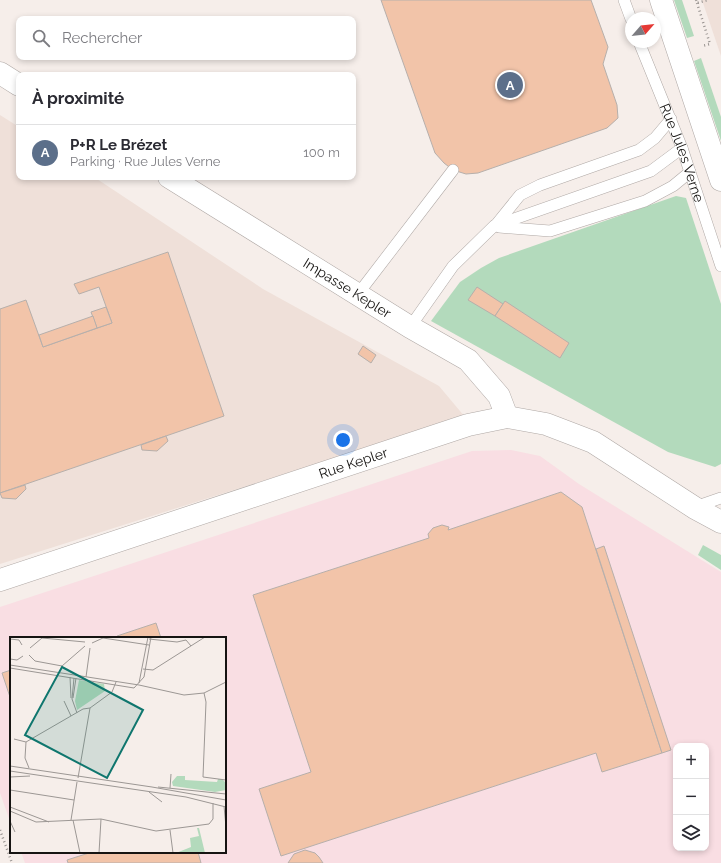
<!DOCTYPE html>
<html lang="fr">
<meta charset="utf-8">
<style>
body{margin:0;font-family:Raleway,sans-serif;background:#f7f7f7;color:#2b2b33}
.controls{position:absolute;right:12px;bottom:12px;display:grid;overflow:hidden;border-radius:8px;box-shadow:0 2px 6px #0003}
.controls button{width:36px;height:36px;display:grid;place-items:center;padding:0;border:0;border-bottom:1px solid #e1e1e2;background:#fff;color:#2b2b33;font:20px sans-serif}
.compass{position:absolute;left:625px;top:12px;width:36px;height:36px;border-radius:50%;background:#fff;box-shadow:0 2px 6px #0003;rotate:62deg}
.you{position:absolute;left:343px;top:440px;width:14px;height:14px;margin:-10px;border:3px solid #fff;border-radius:50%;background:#1a73e8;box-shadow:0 0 0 6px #1a73e833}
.badge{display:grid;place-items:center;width:26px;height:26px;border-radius:50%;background:#0b8043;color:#fff;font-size:13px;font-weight:700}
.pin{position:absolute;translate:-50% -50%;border:2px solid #fff;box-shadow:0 1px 4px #0006}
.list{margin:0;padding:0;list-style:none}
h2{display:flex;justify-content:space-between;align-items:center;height:52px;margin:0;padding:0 16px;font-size:17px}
h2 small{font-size:13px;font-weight:400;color:#7c7c81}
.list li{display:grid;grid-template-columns:26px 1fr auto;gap:12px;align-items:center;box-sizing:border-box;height:56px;padding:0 16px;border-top:1px solid #e1e1e2}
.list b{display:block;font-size:15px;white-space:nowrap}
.list p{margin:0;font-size:13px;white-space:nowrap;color:#7c7c81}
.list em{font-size:13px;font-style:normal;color:#7c7c81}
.icon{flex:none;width:22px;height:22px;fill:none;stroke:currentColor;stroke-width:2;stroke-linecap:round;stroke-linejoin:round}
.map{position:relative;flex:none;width:721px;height:863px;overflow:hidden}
.search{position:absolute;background:#fff;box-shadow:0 2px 6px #0003;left:16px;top:16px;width:340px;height:44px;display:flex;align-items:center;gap:10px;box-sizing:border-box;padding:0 14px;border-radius:8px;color:#7c7c81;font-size:15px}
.panel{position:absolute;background:#fff;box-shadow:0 2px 6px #0003;left:16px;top:72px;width:340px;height:108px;border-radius:8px}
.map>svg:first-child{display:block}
.built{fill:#efe0d9}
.industrial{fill:#f9dee3;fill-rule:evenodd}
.green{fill:#b3dabc}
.building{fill:#f2c4a9;stroke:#b6afab}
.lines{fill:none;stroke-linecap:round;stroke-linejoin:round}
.service-casing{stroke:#afa8a5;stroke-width:12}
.minor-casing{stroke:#afa8a5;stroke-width:23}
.secondary-casing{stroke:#afa8a5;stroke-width:23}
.path{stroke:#989390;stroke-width:2.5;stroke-dasharray:1 3;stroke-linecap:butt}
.service{stroke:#fff;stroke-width:11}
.minor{stroke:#fff;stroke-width:22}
.secondary{stroke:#fff;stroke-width:22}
.labels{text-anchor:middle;stroke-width:3;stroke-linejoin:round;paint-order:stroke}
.street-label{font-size:14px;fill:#161412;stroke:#fff}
.inset-road{fill:none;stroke:#9c9794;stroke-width:1}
.view{fill:#0f766e;fill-opacity:0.15;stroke:#0f766e;stroke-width:2}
.inset-edge{fill:none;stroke:#161412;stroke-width:2}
</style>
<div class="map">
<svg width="721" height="863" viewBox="0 0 721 863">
<rect width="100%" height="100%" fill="#f6eeea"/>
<g class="built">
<polygon points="702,0 721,0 721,56"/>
<polygon points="0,115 19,127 19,177 94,177 263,289 439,386 465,417 0,564"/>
</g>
<path class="industrial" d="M511,450L540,456L579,484L721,572V863H25L21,852H225V638H11V824L0,793V607L472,451ZM676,746H706V848H676Z"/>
<g class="green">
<polygon points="674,0 682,0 694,36 687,38"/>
<polygon points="701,58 721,117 721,141 694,61"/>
<polygon points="676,196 686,198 721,304 721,464 715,467 668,452 431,321 460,282 481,268 499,258"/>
<polygon points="703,545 721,555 721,570 698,555"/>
</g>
<g class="building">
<polygon points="381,0 591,0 608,47 603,64 617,105 618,118 607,128 478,173 466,174 453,170 444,163 435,153"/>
<polygon points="168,252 224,416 0,493 0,309 26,300 43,347 112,323 99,287 79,294 74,284"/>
<polygon points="477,287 503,304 495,316 468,300"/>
<polygon points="505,301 569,343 560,358 495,316"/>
<polygon points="106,307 112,323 97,328 91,312"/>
<polygon points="93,316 97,328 43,347 39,335"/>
<polygon points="363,346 376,355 371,363 358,354"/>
<polygon points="166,436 168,441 157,451 142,450 141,445"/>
<polygon points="25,485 26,489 16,499 2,498 0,493"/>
<polygon points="561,492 582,507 662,753 602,772 596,753 281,856 259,789 311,772 253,595 429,538 428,534 433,528 442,525 449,527 448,530"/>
<polygon points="604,546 671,750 662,753 596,549"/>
<polygon points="156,623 161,638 118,638 117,636"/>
<polygon points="11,670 11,700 2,673"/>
<polygon points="305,850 315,853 319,857 323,863 288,863 294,854"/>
<polygon points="92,852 198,852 201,863 68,863 67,860"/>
</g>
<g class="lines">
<g class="service-casing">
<g id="service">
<polyline points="624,0 631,19"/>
<path id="s1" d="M639,42L682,148L721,266"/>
<polyline points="495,226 520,195 540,185 639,150 655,138 671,119"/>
<polyline points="499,227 550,231 645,201 673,186 690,172"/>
<polyline points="358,294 453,170"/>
<polyline points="410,327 453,266 494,226 651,171 682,148"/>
<polyline points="695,507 721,498"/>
</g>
</g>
<g class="minor-casing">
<g id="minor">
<polyline points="0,73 19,85"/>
<path id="s2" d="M169,177L410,327L468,360L499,396L507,417"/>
</g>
</g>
<g class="secondary-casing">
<g id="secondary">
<polyline points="661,0 721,180"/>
<path id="s3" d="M0,580L468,425L507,417L546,424L593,442L695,508L721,522"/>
</g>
</g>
<g class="path">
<polyline points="696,0 697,3 708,0"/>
<polyline points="697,3 710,44 702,46"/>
<polyline points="0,830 12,863"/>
</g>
<use href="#service" class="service"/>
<use href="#minor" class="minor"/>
<use href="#secondary" class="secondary"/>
</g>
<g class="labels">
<g class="street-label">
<text dy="5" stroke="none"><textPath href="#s1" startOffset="119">Rue Jules Verne</textPath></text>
<text dy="5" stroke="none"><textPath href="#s2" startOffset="210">Impasse Kepler</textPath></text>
<text dy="5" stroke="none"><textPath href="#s3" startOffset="372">Rue Kepler</textPath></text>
</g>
</g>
<g transform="translate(10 637)">
<rect width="216" height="216" fill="#f6eeea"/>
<path d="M69,43L94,47L95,54L67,73L65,64ZM167,139H175V143L207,145L208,142H212L216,146V153L205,155L163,149L162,145ZM187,191H189L195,216H166L181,210L180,201L189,199Z" fill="#b3dabc"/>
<path class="inset-road" d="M0,2L9,3L12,8M139,2L167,5L176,3L181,9M82,6L93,1L139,8M20,11L32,1L75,5M19,18L25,24L52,29L75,9M0,22L7,23L13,19M0,28L129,48L174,58L194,56L216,45M0,31L124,51L134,40L141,0M133,32L143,33L195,0M60,40L61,61M76,40L80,11M64,41L62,62L67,76M129,46L138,0M194,56L196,65L193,140L216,143M63,61L66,41M54,64L61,79M4,102L16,105L73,72L80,71M16,105L15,121L19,131M0,129L142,150L216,163M0,134L176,160L216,170M0,140L20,139M68,141L80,71L102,55L106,45M148,150L216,157M160,151L161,137M0,153L64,163M139,155L152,165M214,169L216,190M0,170L39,185M0,174L26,185L91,182L146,194L199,187L203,182V166M61,183L67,145M63,183L70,216M0,184L5,195M160,193L163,216M89,216L91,182"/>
<path class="view" d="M52,30L133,73L97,141L15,98Z"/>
<rect width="216" height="216" class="inset-edge"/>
</g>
</svg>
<div class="controls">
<button>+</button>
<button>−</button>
<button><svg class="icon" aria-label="layers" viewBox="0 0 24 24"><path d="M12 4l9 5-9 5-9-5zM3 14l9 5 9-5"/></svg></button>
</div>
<svg class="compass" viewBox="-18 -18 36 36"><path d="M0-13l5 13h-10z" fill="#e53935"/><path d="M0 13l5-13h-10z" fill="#7c7c81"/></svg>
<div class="you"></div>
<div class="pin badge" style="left:510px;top:85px;background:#5c6f8a">A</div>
<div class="search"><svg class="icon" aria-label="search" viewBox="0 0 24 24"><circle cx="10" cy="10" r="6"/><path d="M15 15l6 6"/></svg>Rechercher</div>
<section class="panel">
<h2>À proximité<small></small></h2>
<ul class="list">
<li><span class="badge" style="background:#5c6f8a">A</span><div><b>P+R Le Brézet</b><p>Parking · Rue Jules Verne</p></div><em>100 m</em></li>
</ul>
</section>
</div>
